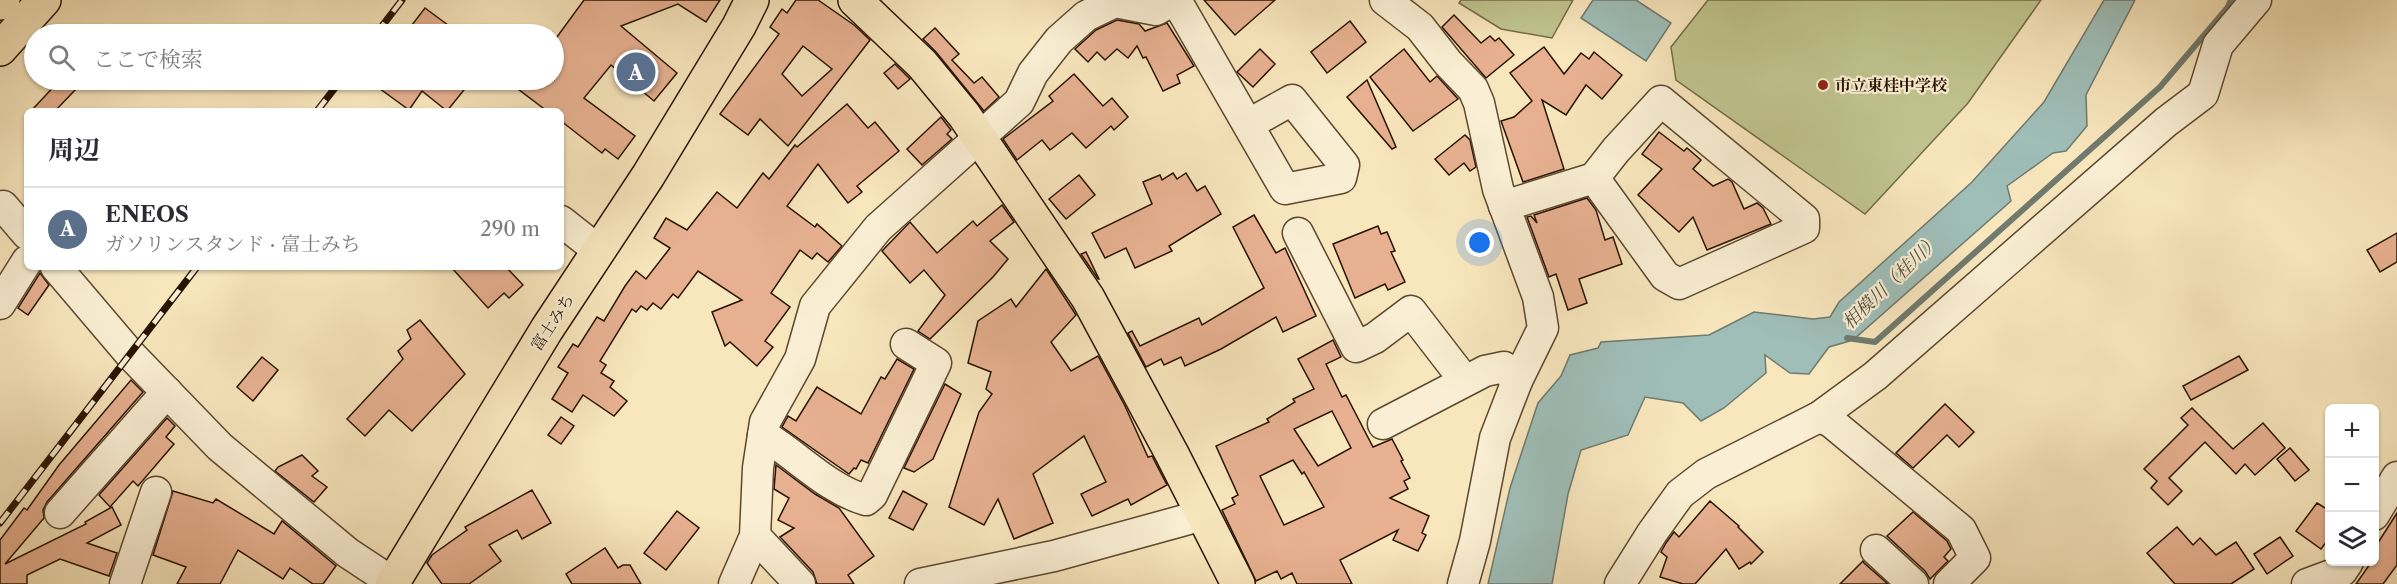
<!DOCTYPE html>
<html lang="ja">
<meta charset="utf-8">
<style>
body{margin:0;font-family:"Libre Caslon Text","Noto Serif JP",serif;background:#f2f2f3;color:#2b2b33}
.controls{position:absolute;right:18px;bottom:18px;display:grid;overflow:hidden;border-radius:9px;box-shadow:0 2px 4px #0004}
.controls button{width:54px;height:54px;display:grid;place-items:center;padding:0;border:0;border-bottom:2px solid #e1e1e2;background:#fff;color:#2b2b33;font:30px sans-serif}
.you{position:absolute;left:1480px;top:243px;width:21px;height:21px;margin:-15px;border:4px solid #fff;border-radius:50%;background:#1a73e8;box-shadow:0 0 0 9px #1a73e833}
.badge{display:grid;place-items:center;width:39px;height:39px;border-radius:50%;background:#b45309;color:#fff;font-size:20px;font-weight:700}
.pin{position:absolute;translate:-50% -50%;border:3px solid #fff;box-shadow:0 2px 6px #0006}
.list{margin:0;padding:0;list-style:none}
h2{display:flex;justify-content:space-between;align-items:center;height:78px;margin:0;padding:0 24px;font-size:26px}
h2 small{font-size:20px;font-weight:400;color:#7c7c81}
.list li{display:grid;grid-template-columns:39px 1fr auto;gap:18px;align-items:center;box-sizing:border-box;height:84px;padding:0 24px;border-top:2px solid #e1e1e2}
.list b{display:block;font-size:22px;white-space:nowrap}
.list p{margin:0;font-size:20px;white-space:nowrap;color:#7c7c81}
.list em{font-size:20px;font-style:normal;color:#7c7c81}
.icon{flex:none;width:33px;height:33px;fill:none;stroke:currentColor;stroke-width:2;stroke-linecap:round;stroke-linejoin:round}
.map{position:relative;flex:none;width:2397px;height:584px;overflow:hidden}
.search{position:absolute;background:#fff;box-shadow:0 2px 4px #0004;left:24px;top:24px;width:540px;height:66px;display:flex;align-items:center;gap:15px;box-sizing:border-box;padding:0 21px;border-radius:33px;color:#7c7c81;font-size:22px}
.panel{position:absolute;background:#fff;box-shadow:0 2px 4px #0004;left:24px;top:108px;width:540px;height:162px;border-radius:9px}
.map>svg:first-child{display:block}
.green{fill:#c0c48f;stroke:#746c48;stroke-width:1.5}
.water{fill:#9fbeb8;stroke:#707a6e;stroke-width:1.5}
.lines{fill:none;stroke-linecap:round;stroke-linejoin:round}
.stream{stroke:#707a6e;stroke-width:6}
.building{fill:#e7b191;stroke:#291300;stroke-width:1.5;fill-rule:evenodd}
.minor-casing{stroke:#5d482f;stroke-width:33}
.major-casing{stroke:#291300;stroke-width:36}
.highway-casing{stroke:#291300;stroke-width:36}
.minor{stroke:#faefd4;stroke-width:30}
.major{stroke:#f8e6bd;stroke-width:33}
.highway{stroke:#f8e6bd;stroke-width:33}
.rail-casing{stroke:#291300;stroke-width:7}
.rail{stroke:#faefd4;stroke-width:4.5;stroke-dasharray:14;stroke-linecap:butt}
.poi-dot{fill:#8f2418;stroke:#faefd4;stroke-width:2}
.labels{text-anchor:middle;stroke-width:4.5;stroke-linejoin:round;paint-order:stroke}
.poi-label{font-size:16px;font-weight:bold;fill:#291300;stroke:#faefd4;text-anchor:start}
.street-label{font-size:16px;fill:#291300;stroke:#faefd4}
.water-label{font-size:18px;font-style:italic;fill:#524f40;stroke:#faefd4}
</style>
<div class="map">
<svg width="2397" height="584" viewBox="0 0 2397 584">
<rect width="100%" height="100%" fill="#f8e6bd"/>
<filter id="stains"><feTurbulence type="fractalNoise" baseFrequency=".00333" numOctaves="4"/><feColorMatrix values="0 0 0 0 .2 0 0 0 0 .09 0 0 0 0 .02 0 0 0 .5 -.17"/></filter>
<radialGradient id="worn" r=".72"><stop offset=".6" stop-color="#630" stop-opacity="0"/><stop offset="1" stop-color="#630" stop-opacity=".3"/></radialGradient>
<g class="green">
<polygon points="1461,0 1573,0 1552,38 1501,29 1459,3"/>
<polygon points="1708,0 2041,0 1968,103 1865,214 1676,80 1671,47"/>
</g>
<g class="water">
<polygon points="1593,0 1636,0 1671,23 1646,61 1581,18"/>
<polygon points="2104,0 2135,0 2086,95 2087,126 2066,151 2053,153 2007,186 2011,201 1853,340 1829,347 1809,374 1790,373 1765,355 1766,373 1724,408 1701,421 1683,403 1645,397 1628,435 1581,450 1568,494 1552,584 1488,584 1510,488 1532,421 1538,403 1561,376 1570,355 1598,348 1601,342 1709,335 1754,312 1813,319 1830,317 1839,302 1972,182 2044,102"/>
</g>
<g class="lines">
<polyline class="stream" points="1847,338 1875,342 2160,87 2228,7 2231,0"/>
</g>
<g class="building">
<polygon points="584,0 720,0 706,22 678,4 621,26 677,73 654,101 611,65 584,98 635,136 618,159 605,149 602,153 561,121 561,111 547,111 506,80 554,80 554,41"/>
<path d="M796,0H818L854,25L870,40L788,146L760,119L748,135L720,114L779,34L770,27L782,9L787,13ZM803,46L832,69L802,96L782,74Z"/>
<polygon points="1204,0 1275,0 1235,35"/>
<polygon points="425,8 460,34 405,34"/>
<polygon points="1454,15 1481,43 1490,36 1495,41 1499,38 1514,55 1486,78 1442,27"/>
<polygon points="1117,20 1139,24 1145,31 1167,23 1194,66 1177,75 1180,83 1163,91 1146,57 1143,58 1137,46 1128,58 1117,49 1105,60 1097,52 1088,62 1075,49 1096,30"/>
<polygon points="1350,21 1366,42 1327,73 1311,52"/>
<polygon points="935,28 959,54 952,60 974,83 982,77 999,97 984,111 936,52 923,39"/>
<polygon points="1544,47 1564,74 1581,53 1589,59 1594,52 1622,75 1602,99 1586,85 1566,115 1542,100 1564,169 1523,182 1501,121 1514,117 1532,101 1510,73"/>
<polygon points="1260,49 1275,64 1253,87 1237,72"/>
<polygon points="1404,49 1430,82 1437,76 1458,99 1413,131 1370,77"/>
<polygon points="895,64 910,79 898,89 884,73"/>
<polygon points="1074,74 1103,106 1112,98 1128,117 1114,130 1111,126 1086,148 1072,133 1050,150 1042,140 1017,160 1003,139 1053,101 1049,96"/>
<polygon points="60,80 69,80 77,88 55,111 31,111"/>
<polygon points="368,80 472,80 447,111 422,91 409,110"/>
<polygon points="1367,80 1396,147 1392,149 1347,97"/>
<polygon points="847,104 868,128 875,122 899,151 857,186 862,192 848,203 818,164 787,206 815,227 817,224 842,246 828,262 817,253 812,259 800,250 771,293 790,307 765,341 773,347 757,366 730,342 725,346 712,312 742,300 698,271 678,298 673,294 661,309 653,303 647,310 641,306 636,312 632,309 600,361 606,365 601,373 614,381 610,387 627,401 614,416 583,395 572,412 552,399 568,373 558,367 573,344 578,347 597,317 604,321 625,286 636,271 646,279 670,248 654,238 666,218 687,230 717,192 737,208 763,173 769,179 795,145 797,147"/>
<polygon points="941,117 951,130 947,134 952,139 922,165 907,149"/>
<polygon points="1659,132 1684,151 1687,148 1701,160 1693,169 1713,186 1728,179 1732,182 1744,209 1757,203 1763,208 1771,224 1707,250 1693,217 1679,232 1638,195 1662,169 1642,154"/>
<polygon points="1465,135 1470,140 1476,167 1470,171 1464,163 1449,175 1435,159"/>
<polygon points="1173,173 1177,179 1186,173 1197,191 1205,186 1221,214 1169,246 1172,251 1135,268 1126,248 1105,258 1092,233 1152,204 1143,182 1160,175 1162,180"/>
<polygon points="1079,175 1095,195 1066,219 1049,199"/>
<polygon points="1587,198 1596,210 1605,240 1613,237 1622,264 1579,279 1587,303 1568,310 1556,274 1549,277 1527,217 1531,216 1537,223 1534,215"/>
<polygon points="1002,205 1014,222 990,241 1008,259 993,277 930,339 918,331 945,295 924,270 910,283 882,251 910,222 937,253 973,221 977,226"/>
<polygon points="1254,215 1276,253 1285,248 1316,316 1283,332 1276,317 1221,349 1185,366 1181,357 1164,365 1161,359 1146,367 1128,333 1132,331 1140,346 1199,318 1202,325 1264,288 1233,227"/>
<polygon points="1378,226 1381,234 1387,232 1395,251 1391,252 1405,282 1388,290 1385,284 1355,298 1333,244"/>
<polygon points="2397,233 2397,262 2380,272 2367,250"/>
<polygon points="1086,252 1099,279 1098,279 1081,254"/>
<polygon points="451,267 506,267 523,285 509,298 504,293 488,308"/>
<polygon points="1046,269 1076,315 1051,342 1071,371 1098,356 1125,406 1148,457 1152,456 1167,485 1131,505 1128,499 1092,516 1081,494 1106,482 1084,436 1033,474 1053,523 1014,539 998,499 984,525 949,507 979,412 992,394 986,389 991,372 968,363 978,321 1011,299 1016,307"/>
<polygon points="40,273 49,285 28,315 18,308"/>
<polygon points="420,320 465,374 412,431 389,410 365,436 347,419 403,359 398,351 411,339 407,330"/>
<path d="M1333,340L1341,357L1326,364L1342,397L1346,395L1373,447L1392,439L1403,460L1401,461L1410,478L1404,481L1408,489L1390,498L1429,516L1422,533L1426,535L1418,551L1393,540L1398,530L1340,560L1352,584H1297L1292,573L1281,579L1277,571L1256,581L1222,510L1235,504L1232,498L1238,495L1216,446L1269,422L1267,419L1295,402L1293,399L1314,389L1298,359ZM1332,411L1351,448L1318,466L1294,429ZM1293,460L1302,474L1304,472L1324,507L1284,525L1260,476Z"/>
<polygon points="2239,356 2248,370 2191,400 2183,386"/>
<polygon points="262,357 278,370 253,401 237,387"/>
<polygon points="897,359 914,369 868,463 861,460 856,469 854,468 849,474 782,427 788,416 796,421 817,387 861,414 881,377 885,379"/>
<polygon points="131,380 143,392 47,502 43,510 44,518 5,564 86,524 85,522 112,507 121,525 87,543 117,553 109,576 60,559 27,575 27,584 0,584 0,540 24,508 27,510 59,465"/>
<polygon points="945,384 961,394 933,459 914,472 904,468"/>
<polygon points="1945,404 1974,432 1959,447 1947,435 1913,468 1896,453"/>
<polygon points="2192,408 2233,449 2263,423 2285,448 2255,475 2245,464 2236,474 2205,442 2169,478 2182,491 2168,505 2151,488 2157,481 2144,469 2188,425 2181,418"/>
<polygon points="561,417 574,426 561,444 548,435"/>
<polygon points="167,418 175,426 166,437 174,444 138,486 133,481 110,507 99,495"/>
<polygon points="2290,448 2309,470 2295,481 2277,459"/>
<polygon points="302,455 318,471 312,476 327,487 314,502 275,471 278,467"/>
<polygon points="776,465 815,494 839,508 874,556 848,575 854,584 817,584 813,572 782,539 780,537 794,528 778,520 789,498 774,489"/>
<polygon points="532,490 551,523 522,539 517,530 489,545 501,561 469,584 442,584 427,563 432,555 467,530 465,527"/>
<polygon points="173,491 213,503 216,499 274,534 282,521 336,566 323,584 313,584 290,568 283,579 238,550 220,584 177,584 186,567 153,555"/>
<polygon points="903,491 927,504 913,530 889,518"/>
<polygon points="1710,501 1739,526 1738,527 1763,552 1751,564 1750,562 1739,569 1726,549 1695,584 1683,584 1660,577 1667,557 1661,552 1666,543 1674,532 1679,537"/>
<polygon points="2317,503 2330,511 2330,537 2321,549 2296,531"/>
<polygon points="677,511 699,528 666,570 644,553"/>
<polygon points="1913,512 1947,541 1951,549 1944,557 1948,561 1930,579 1925,571 1887,536"/>
<polygon points="2397,513 2397,565 2383,584 2356,584 2372,561 2374,561 2374,549"/>
<polygon points="2177,527 2193,545 2200,538 2216,555 2236,542 2254,569 2231,584 2175,584 2147,553"/>
<polygon points="2280,537 2293,556 2267,574 2254,554"/>
<polygon points="605,548 618,568 623,565 630,565 641,584 572,584 566,574"/>
<polygon points="1863,561 1864,563 1888,584 1840,584"/>
</g>
<g class="lines">
<g class="minor-casing">
<g id="minor">
<polyline points="1176,0 1285,189 1341,178 1344,165 1292,100 1249,124"/>
<polyline points="1385,0 1420,27 1448,63 1473,89 1479,103 1498,189 1538,297 1543,328 1517,381 1495,438 1475,541 1463,584"/>
<polyline points="1504,206 1594,178 1616,150 1661,101 1804,219 1804,228 1679,284 1665,276 1594,178"/>
<polyline points="0,209 3,206 27,234"/>
<polyline points="561,221 599,251"/>
<polyline points="1298,233 1356,347 1375,338 1411,311 1465,381"/>
<polyline points="56,267 130,354 220,447 348,553 395,584"/>
<polyline points="0,304 27,261"/>
<polyline points="1819,417 1831,422 1961,530 1975,558 1949,584"/>
<polyline points="1383,424 1485,371 1504,367 1517,381"/>
<path d="M763,435C797,455 827,489 866,500L872,495L936,363L906,344"/>
<polyline points="60,513 167,392"/>
<polyline points="2374,515 2397,477"/>
<polyline points="755,536 800,584"/>
<polyline points="1876,550 1913,584"/>
<polyline points="125,584 156,492"/>
<polyline points="734,584 755,536 758,468 765,422 800,359 815,306 878,228 1019,102 1033,73 1059,40 1086,16 1115,2 1156,10 1174,0"/>
<polyline points="920,584 1054,556 1203,515"/>
<polyline points="1620,584 1652,533 1680,494 1706,474 1819,417 1875,376 2166,122 2203,94 2218,45 2256,0"/>
<polyline points="2307,584 2342,571 2348,562"/>
</g>
</g>
<g class="major-casing">
<polyline id="major" points="855,0 922,64 964,115 1088,298 1172,454 1238,584"/>
</g>
<g class="highway-casing">
<g id="highway">
<polyline points="0,3 3,0"/>
<polyline points="0,49 44,0"/>
<polyline points="392,584 547,329 648,176 739,26 752,0"/>
</g>
</g>
<use href="#minor" class="minor"/>
<use href="#major" class="major"/>
<use href="#highway" class="highway"/>
<g class="rail-casing">
<g id="rail">
<polyline points="376,34 402,0"/>
<polyline points="317,111 341,80"/>
<polyline points="0,523 197,267"/>
</g>
</g>
<use href="#rail" class="rail"/>
</g>
<circle class="poi-dot" cx="1823" cy="85" r="6"/>
<g class="labels">
<g class="poi-label">
<text x="1835" y="91">市立東桂中学校</text>
</g>
<g class="street-label">
<text transform="translate(552 322) rotate(-57)" y="6">富士みち</text>
</g>
<g class="water-label">
<text transform="translate(1891 282) rotate(-44)" y="6">相模川（桂川）</text>
</g>
</g>
<rect width="100%" height="100%" filter="url(#stains)"/>
<rect width="100%" height="100%" fill="url(#worn)"/>
</svg>
<div class="controls">
<button>+</button>
<button>−</button>
<button><svg class="icon" aria-label="layers" viewBox="0 0 24 24"><path d="M12 4l9 5-9 5-9-5zM3 14l9 5 9-5"/></svg></button>
</div>
<div class="you"></div>
<div class="pin badge" style="left:636px;top:72px;background:#5c6f8a">A</div>
<div class="search"><svg class="icon" aria-label="search" viewBox="0 0 24 24"><circle cx="10" cy="10" r="6"/><path d="M15 15l6 6"/></svg>ここで検索</div>
<section class="panel">
<h2>周辺<small></small></h2>
<ul class="list">
<li><span class="badge" style="background:#5c6f8a">A</span><div><b>ENEOS</b><p>ガソリンスタンド · 富士みち</p></div><em>290 m</em></li>
</ul>
</section>
</div>
